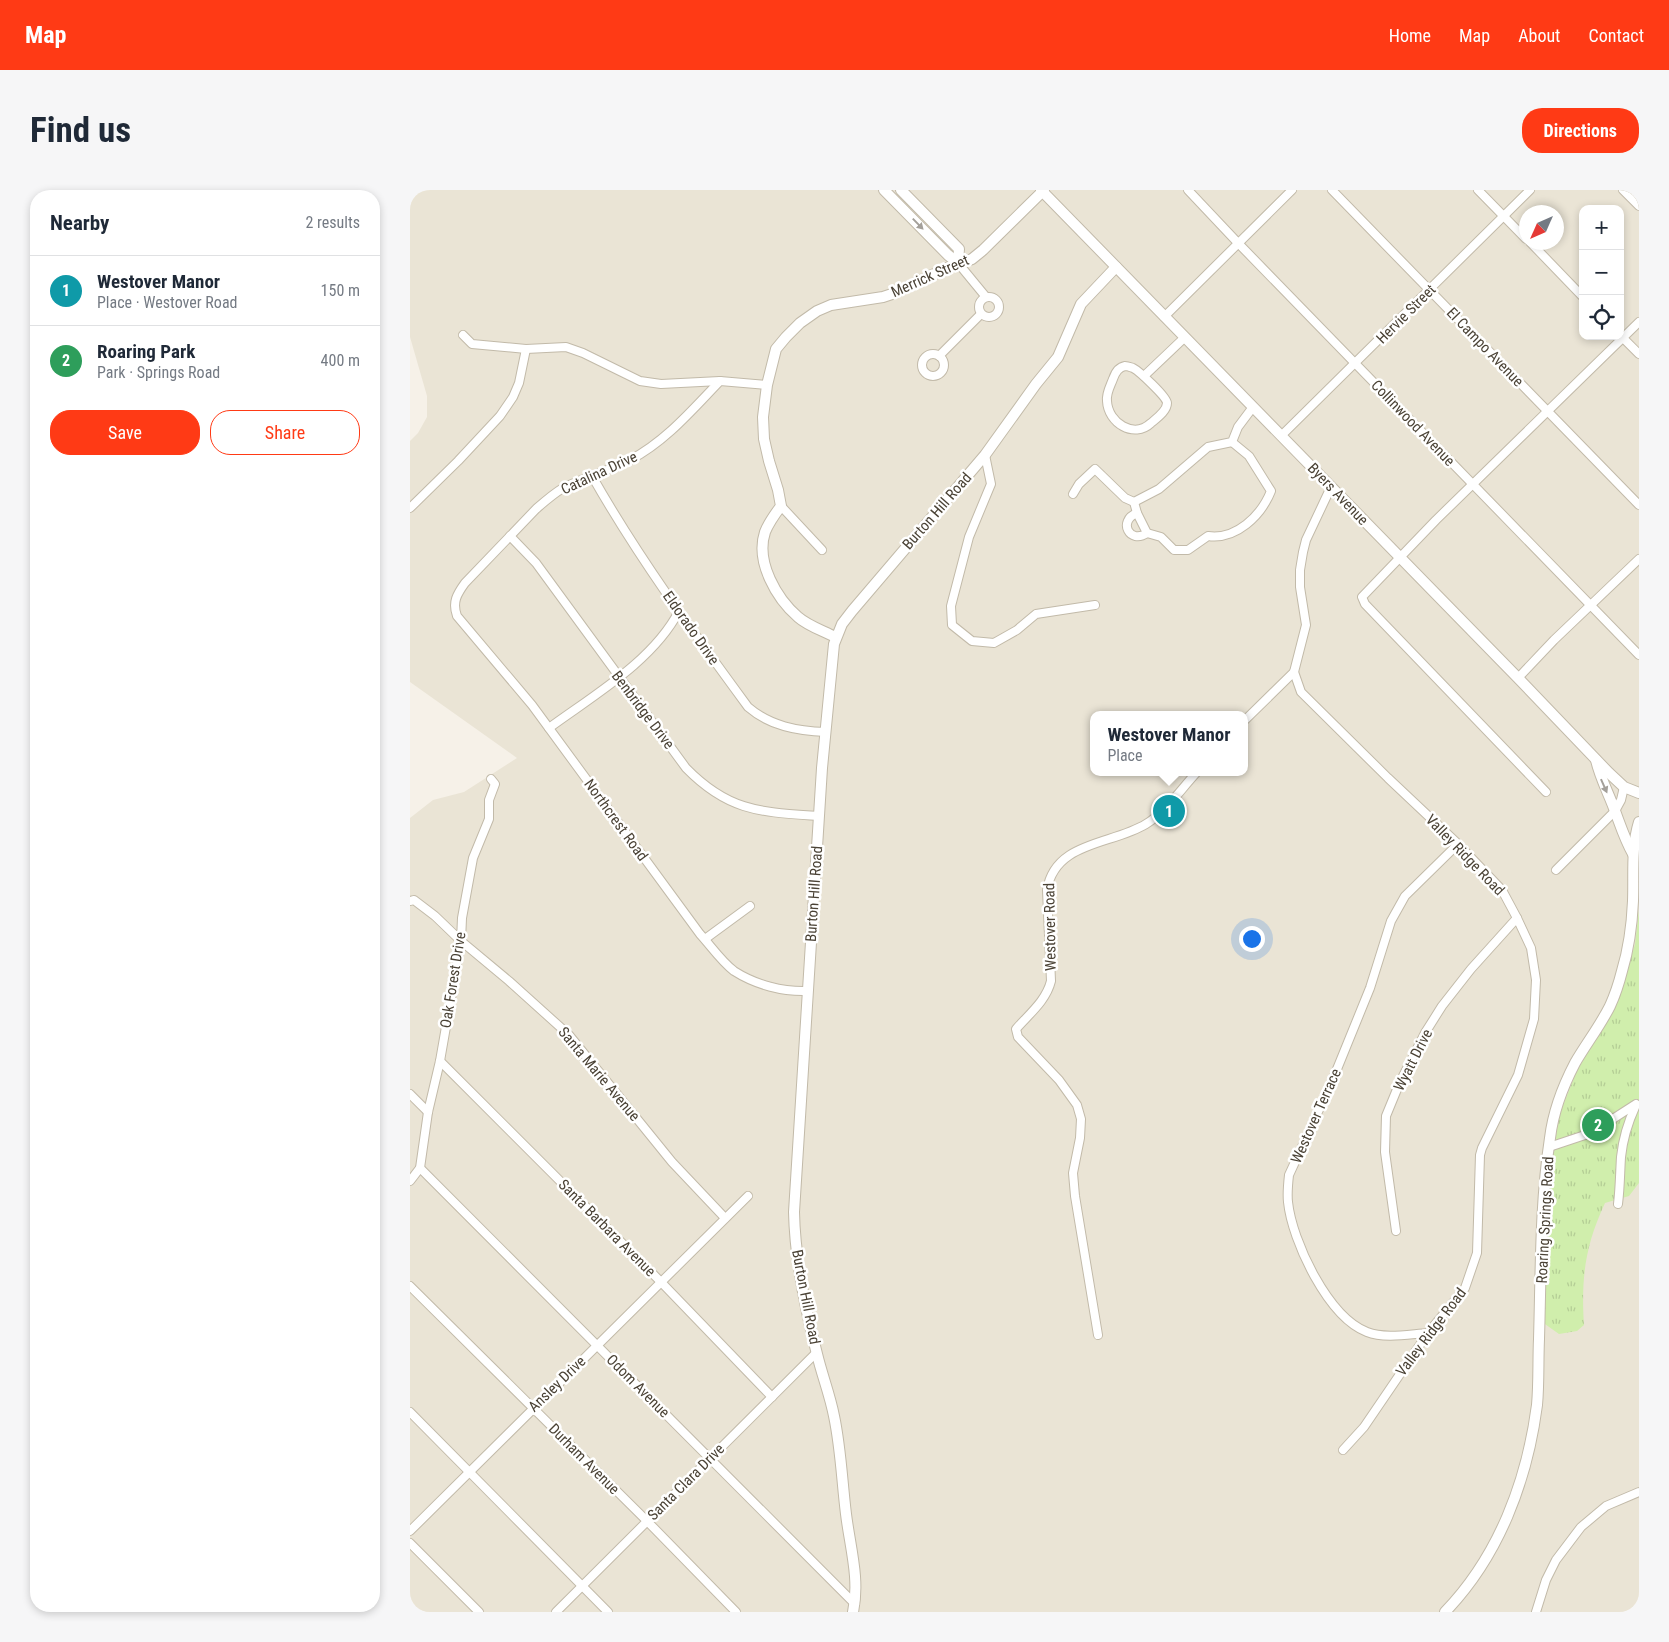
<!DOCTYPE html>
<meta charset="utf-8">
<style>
body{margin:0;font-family:"Roboto Condensed",sans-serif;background:#f6f6f7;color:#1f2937}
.controls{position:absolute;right:15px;top:15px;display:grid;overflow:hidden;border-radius:10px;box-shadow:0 2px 8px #0003}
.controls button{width:45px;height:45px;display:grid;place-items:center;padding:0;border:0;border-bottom:1px solid #e0e1e3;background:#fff;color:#1f2937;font:25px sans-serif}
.compass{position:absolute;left:1109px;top:15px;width:45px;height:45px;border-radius:50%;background:#fff;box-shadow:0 2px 8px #0003;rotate:225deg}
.you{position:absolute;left:841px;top:748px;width:18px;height:18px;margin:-12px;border:4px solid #fff;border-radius:50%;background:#1a73e8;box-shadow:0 0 0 8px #1a73e833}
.badge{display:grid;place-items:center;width:32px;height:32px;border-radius:50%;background:#ff3a15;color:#fff;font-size:16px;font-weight:700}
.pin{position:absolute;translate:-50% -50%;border:2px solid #fff;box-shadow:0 1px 5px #0006}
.popup{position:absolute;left:680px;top:521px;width:158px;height:65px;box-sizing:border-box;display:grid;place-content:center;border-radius:10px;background:#fff;filter:drop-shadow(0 1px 4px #0005);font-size:16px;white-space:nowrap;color:#747a83}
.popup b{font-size:19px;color:#1f2937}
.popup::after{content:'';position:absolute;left:50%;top:100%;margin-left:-10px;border:10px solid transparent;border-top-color:#fff}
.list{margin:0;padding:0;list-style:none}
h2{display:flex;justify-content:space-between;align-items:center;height:65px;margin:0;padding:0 20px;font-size:21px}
h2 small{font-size:16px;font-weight:400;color:#747a83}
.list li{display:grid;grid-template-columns:32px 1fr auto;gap:15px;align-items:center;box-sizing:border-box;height:70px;padding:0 20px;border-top:1px solid #e0e1e3}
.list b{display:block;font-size:19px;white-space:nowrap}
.list p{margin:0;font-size:16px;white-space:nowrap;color:#747a83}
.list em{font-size:16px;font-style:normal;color:#747a83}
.actions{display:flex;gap:10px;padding:15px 20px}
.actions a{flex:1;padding:11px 0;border:1px solid #ff3a15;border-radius:20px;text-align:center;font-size:18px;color:#ff3a15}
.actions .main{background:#ff3a15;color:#fff}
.icon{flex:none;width:28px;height:28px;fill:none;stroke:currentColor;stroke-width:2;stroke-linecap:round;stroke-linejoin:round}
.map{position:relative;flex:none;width:1229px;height:1422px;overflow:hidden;border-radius:20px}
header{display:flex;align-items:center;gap:30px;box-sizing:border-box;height:70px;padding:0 25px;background:#ff3a15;color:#fff}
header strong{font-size:24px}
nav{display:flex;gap:28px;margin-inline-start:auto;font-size:18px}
.intro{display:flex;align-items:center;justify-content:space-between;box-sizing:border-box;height:120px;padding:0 30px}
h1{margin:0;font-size:35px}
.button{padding:12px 22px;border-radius:20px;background:#ff3a15;color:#fff;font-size:18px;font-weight:700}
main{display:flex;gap:30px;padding:0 30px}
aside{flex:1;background:#fff;border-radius:20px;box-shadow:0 2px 8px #0003}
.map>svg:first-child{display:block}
.residential{fill:#eae4d5;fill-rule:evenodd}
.park{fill:url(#park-tufts)}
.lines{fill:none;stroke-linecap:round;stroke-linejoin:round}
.minor-casing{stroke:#c2baa9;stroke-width:10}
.tertiary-casing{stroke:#c2baa9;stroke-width:12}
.minor{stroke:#fff;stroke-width:8}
.tertiary{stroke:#fff;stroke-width:10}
.oneway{fill:#a4a09a}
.labels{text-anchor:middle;stroke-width:5;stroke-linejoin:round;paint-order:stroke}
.street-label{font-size:15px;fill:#4a4235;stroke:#fff}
</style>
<header>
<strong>Map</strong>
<nav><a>Home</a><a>Map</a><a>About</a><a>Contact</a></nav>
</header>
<div class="intro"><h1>Find us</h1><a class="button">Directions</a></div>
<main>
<aside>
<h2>Nearby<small>2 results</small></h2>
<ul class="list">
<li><span class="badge" style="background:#0f9aa8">1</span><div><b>Westover Manor</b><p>Place · Westover Road</p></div><em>150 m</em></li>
<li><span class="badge" style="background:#2e9e5b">2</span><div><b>Roaring Park</b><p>Park · Springs Road</p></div><em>400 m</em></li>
</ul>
<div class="actions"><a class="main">Save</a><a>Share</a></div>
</aside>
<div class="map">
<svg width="1229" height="1422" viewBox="0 0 1229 1422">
<defs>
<pattern id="park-tufts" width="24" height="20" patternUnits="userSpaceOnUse" patternTransform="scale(1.25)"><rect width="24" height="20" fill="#d0eeac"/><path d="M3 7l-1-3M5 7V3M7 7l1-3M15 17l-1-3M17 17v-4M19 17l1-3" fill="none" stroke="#b4cd95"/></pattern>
</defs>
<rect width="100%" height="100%" fill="#f6f1e8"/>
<path class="residential" d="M0,0H1229V1422H0V628L23,610L54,602L107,568L0,492V251L8,243L17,227V206L0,147ZM1173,19H1210V146H1173ZM1116,22H1146V52H1116ZM684,525H834V582H684Z"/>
<path class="park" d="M1229,720V993L1219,1006L1195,1013C1175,1056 1171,1088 1174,1135L1167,1141L1149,1144L1132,1132L1139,1026V986L1150,923L1166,883L1210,803L1225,754Z"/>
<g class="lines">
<g class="minor-casing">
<g id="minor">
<polyline points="778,0 828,53 1229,465"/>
<polyline points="922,0 1229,315"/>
<polyline points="1068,0 1116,49"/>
<polyline points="1213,0 1229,16"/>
<polyline points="1120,52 1173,107"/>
<polyline points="548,73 576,107"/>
<circle cx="579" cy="117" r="10"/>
<polyline points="754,127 882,0"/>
<polyline points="53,145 62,154 116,159 156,157 173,163 230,191 251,194 310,191"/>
<polyline points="1210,145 1229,164"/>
<circle cx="523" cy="175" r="11"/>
<polyline points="529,166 571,124"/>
<path d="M715,176C718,176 720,177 723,178C729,181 757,207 757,213C757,221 747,228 741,233C724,249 698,233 697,211C696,203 700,197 703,189C705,183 709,177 715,176Z"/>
<polyline points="734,186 774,148"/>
<path d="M357,195L310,191C282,220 256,251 220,270C199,281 175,287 153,298C143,304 134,312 126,319L55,393C47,404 42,412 47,426L122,515L290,744C301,756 311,771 324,781C346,795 373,802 398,801"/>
<polyline points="871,246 1120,0"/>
<polyline points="575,265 581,294 559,347 541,416 542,435 562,451 584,453 607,440 626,424 685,415"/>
<path d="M182,286C228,367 283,442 338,517C360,536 387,541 416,542"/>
<polyline points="663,304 669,294 685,279 715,308 724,312 749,299 798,257 822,252 828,237 843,217"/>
<path d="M724,312L727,323L737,343L751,347L764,360H778L798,346C826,350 851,326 861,301L839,266L822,252"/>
<polyline points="371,316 412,360"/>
<polyline points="0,318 48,271 90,226 103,207 109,193 116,159"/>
<path d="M727,323C707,331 720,355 737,343"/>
<path d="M100,346L126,373L276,578C319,622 351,622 409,626"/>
<polyline points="884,482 891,502 978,588 1048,654 1092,700 1107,728 1121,758 1126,790 1124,829 1108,885 1072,958 1070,965 1067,1063 1055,1098 1018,1143 954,1237 933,1260"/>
<polyline points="1108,488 1144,450 1229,369"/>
<polyline points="834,531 884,482 896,435 890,397 890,380 893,362 896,350 921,297"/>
<path d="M139,538C184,505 243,471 269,421"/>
<polyline points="1136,602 955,414 952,407 1026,330 1229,132"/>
<polyline points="1146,680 1205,621 1211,610 1214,597"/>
<polyline points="0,711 4,710 25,726 51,751 99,791 159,845 262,972 315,1028"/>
<polyline points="295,749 340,716"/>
<polyline points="30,871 251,1092 362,1207"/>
<polyline points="0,904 18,922"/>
<polyline points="1139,957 1181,943 1226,914"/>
<polyline points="10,978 445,1414"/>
<polyline points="0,991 10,978 18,922 30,871 51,751 52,728 63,668 79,629 79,610 85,594 81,589"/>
<path d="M1208,1014C1210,998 1210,983 1211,967C1213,948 1218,932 1226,915"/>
<polyline points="986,1041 975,962 976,926 990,892 1015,843 1032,816 1061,779 1107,728"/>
<polyline points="0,1096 237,1331 326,1422"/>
<path d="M1018,1143C1000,1144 975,1149 957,1142C918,1127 882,1051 878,1012C877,1003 878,994 879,985L923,889L960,798L981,731L995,706L1048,654"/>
<path d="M688,1145L665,1006L663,983L670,948L671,929L667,915L649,890L608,847L606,839C619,824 636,811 641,791L637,700C645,651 702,655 736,634C756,622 771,599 787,582"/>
<polyline points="0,1222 198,1422"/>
<polyline points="0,1341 338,1006"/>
<polyline points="0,1353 69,1422"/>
<polyline points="146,1422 406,1163"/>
<polyline points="1126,1422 1136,1390 1146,1370 1171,1337 1196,1316 1229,1302"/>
</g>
</g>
<g class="tertiary-casing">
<g id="tertiary">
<polyline points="474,0 538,65 548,73"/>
<polyline points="491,0 549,59 548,73"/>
<polyline points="631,0 1108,488 1199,583 1214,597 1229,603"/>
<path d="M425,447C414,441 398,436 388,427C367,409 345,372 355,342C359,332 365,324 371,316L368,300L359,271L354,249L353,227L357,195L366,159L376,147L390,133L407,121L421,115L473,107L485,103L537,78L562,69L573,60L634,0"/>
<path d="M1186,570C1190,588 1199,604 1205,621C1211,637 1215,650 1223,664"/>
<path d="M443,1422C450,1389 440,1357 436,1324C432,1292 431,1259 424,1226C420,1205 412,1185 407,1164C395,1118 385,1069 384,1022L412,578L424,454L432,434L442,421L575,265L626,194L648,167L671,114L706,77"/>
<path d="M1035,1422C1089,1366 1117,1291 1127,1215C1129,1194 1128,1171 1129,1149C1131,1082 1130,1014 1140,948C1143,923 1153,896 1165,873C1176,854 1190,836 1200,816C1205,805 1209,793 1212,781C1219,758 1222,734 1223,711C1224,684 1221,658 1229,632"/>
</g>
</g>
<use href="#minor" class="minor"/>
<use href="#tertiary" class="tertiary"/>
</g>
<defs><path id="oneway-solid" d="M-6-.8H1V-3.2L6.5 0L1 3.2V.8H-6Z" transform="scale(1.25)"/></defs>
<g class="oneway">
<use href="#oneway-solid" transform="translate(508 34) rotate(46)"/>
<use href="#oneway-solid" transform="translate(1194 596) rotate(66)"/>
</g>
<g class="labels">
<g class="street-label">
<text transform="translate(520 86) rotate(-24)" y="5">Merrick Street</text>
<text transform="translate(996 124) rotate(-45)" y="5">Hervie Street</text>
<text transform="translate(1075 157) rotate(46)" y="5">El Campo Avenue</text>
<text transform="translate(1003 233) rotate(46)" y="5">Collinwood Avenue</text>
<text transform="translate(189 283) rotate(-25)" y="5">Catalina Drive</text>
<text transform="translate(928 304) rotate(46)" y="5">Byers Avenue</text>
<text transform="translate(527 321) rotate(-49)" y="5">Burton Hill Road</text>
<text transform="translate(281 438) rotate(55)" y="5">Eldorado Drive</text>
<text transform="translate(233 520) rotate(53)" y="5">Benbridge Drive</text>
<text transform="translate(206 630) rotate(54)" y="5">Northcrest Road</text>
<text transform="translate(1055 665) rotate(46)" y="5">Valley Ridge Road</text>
<text transform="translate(404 704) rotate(-86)" y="5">Burton Hill Road</text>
<text transform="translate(640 737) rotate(-91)" y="5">Westover Road</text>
<text transform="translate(43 790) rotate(-81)" y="5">Oak Forest Drive</text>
<text transform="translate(1003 870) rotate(-63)" y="5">Wyatt Drive</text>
<text transform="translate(189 884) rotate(50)" y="5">Santa Marie Avenue</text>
<text transform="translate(906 926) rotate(-66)" y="5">Westover Terrace</text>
<text transform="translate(1135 1030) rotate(-87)" y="5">Roaring Springs Road</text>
<text transform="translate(197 1038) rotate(45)" y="5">Santa Barbara Avenue</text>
<text transform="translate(396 1107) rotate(79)" y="5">Burton Hill Road</text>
<text transform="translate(1021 1142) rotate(-53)" y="5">Valley Ridge Road</text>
<text transform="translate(147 1194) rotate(-44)" y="5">Ansley Drive</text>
<text transform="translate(228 1196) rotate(45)" y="5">Odom Avenue</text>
<text transform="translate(174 1269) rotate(45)" y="5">Durham Avenue</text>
<text transform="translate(276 1292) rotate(-45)" y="5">Santa Clara Drive</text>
</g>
</g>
</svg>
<div class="controls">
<button>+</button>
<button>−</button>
<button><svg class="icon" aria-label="locate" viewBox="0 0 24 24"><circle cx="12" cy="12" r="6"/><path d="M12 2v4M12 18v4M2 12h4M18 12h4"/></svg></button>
</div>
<svg class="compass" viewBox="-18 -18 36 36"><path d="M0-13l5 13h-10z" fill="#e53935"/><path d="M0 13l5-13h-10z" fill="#747a83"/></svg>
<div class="you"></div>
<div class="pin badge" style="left:759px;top:621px;background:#0f9aa8">1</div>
<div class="popup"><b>Westover Manor</b>Place</div>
<div class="pin badge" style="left:1188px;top:935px;background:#2e9e5b">2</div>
</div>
</main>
